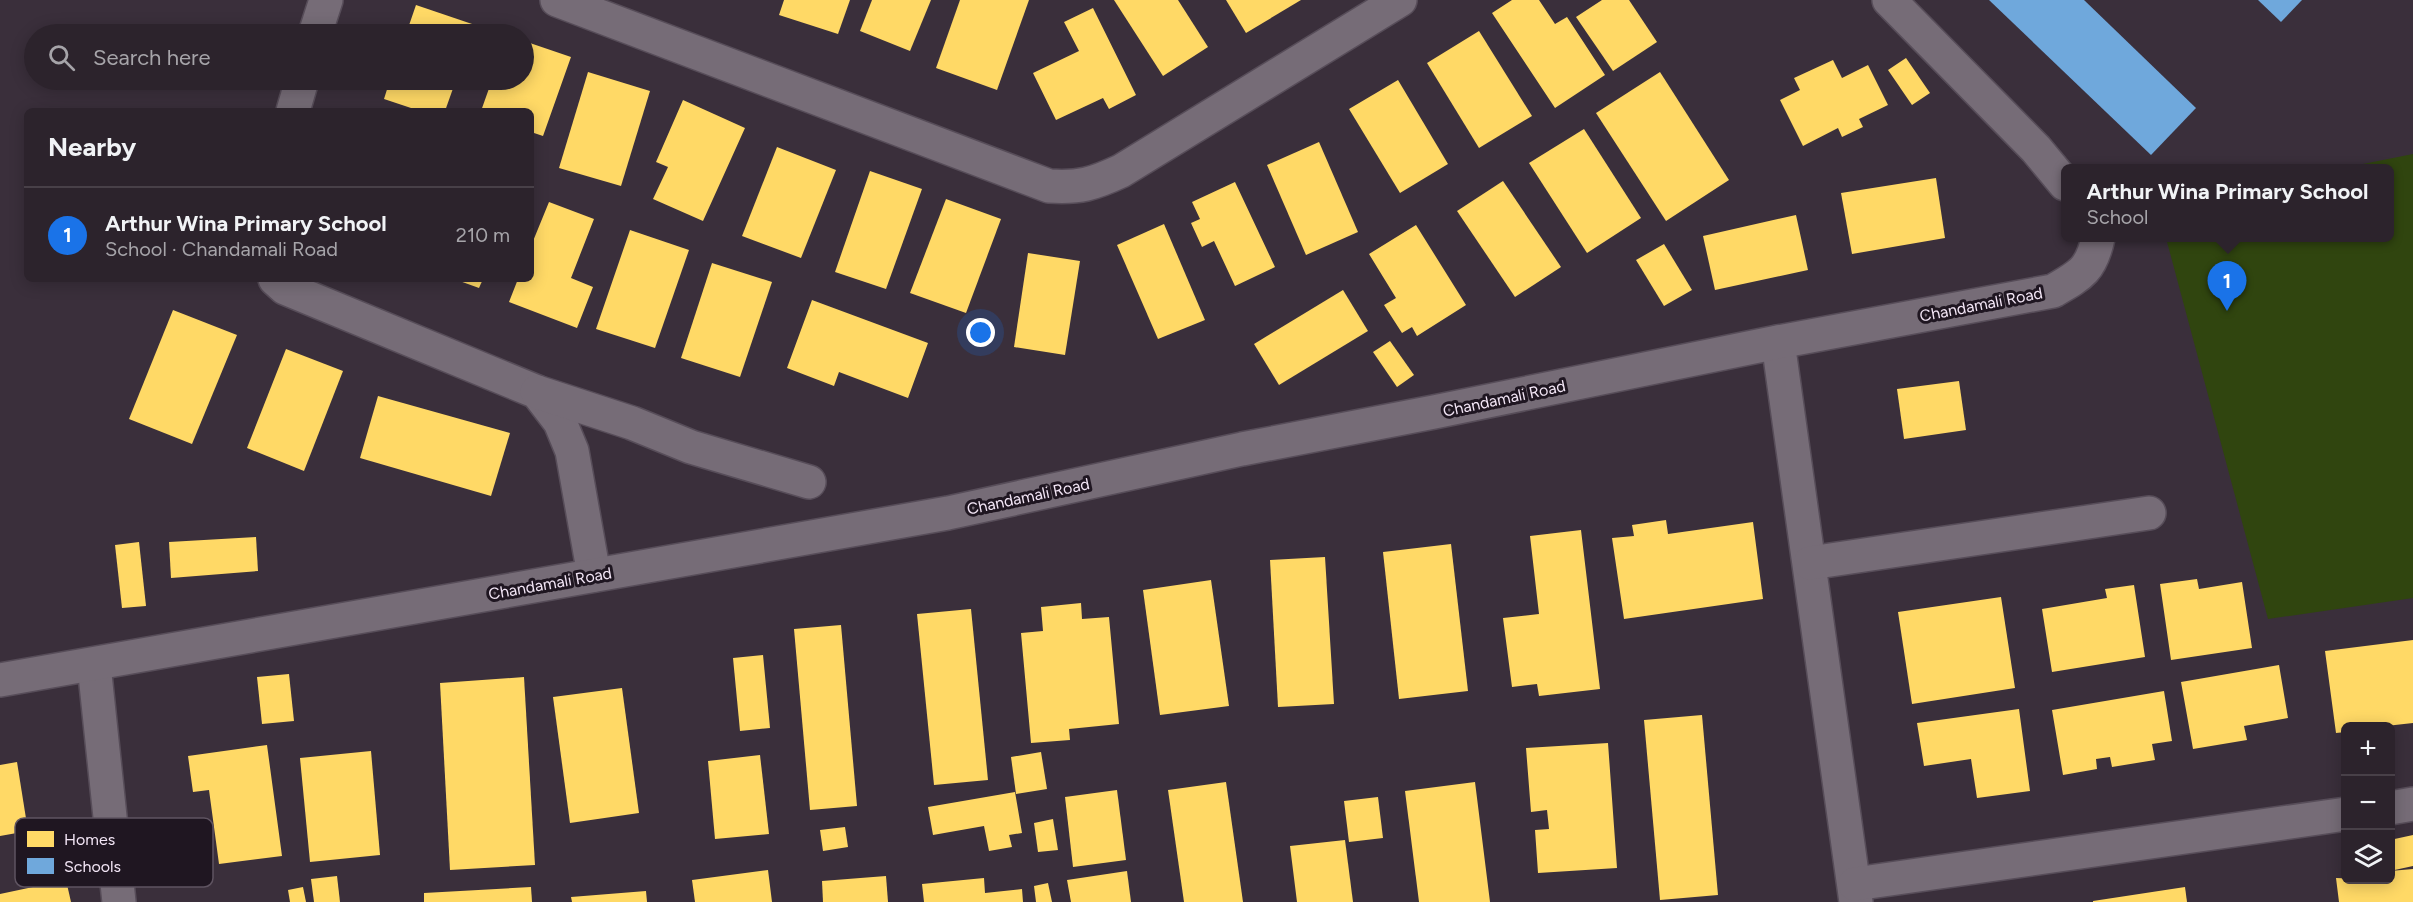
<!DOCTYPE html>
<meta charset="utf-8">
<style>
body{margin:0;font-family:Figtree,sans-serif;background:#342b34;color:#f1f3f6}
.controls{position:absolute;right:18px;bottom:18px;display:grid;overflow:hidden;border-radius:9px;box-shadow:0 3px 15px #0003}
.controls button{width:54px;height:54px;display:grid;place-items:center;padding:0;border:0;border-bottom:2px solid #484048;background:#2c232c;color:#f1f3f6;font:30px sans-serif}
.you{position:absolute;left:981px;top:333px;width:21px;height:21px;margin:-15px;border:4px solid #fff;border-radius:50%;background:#1a73e8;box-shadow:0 0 0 9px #1a73e833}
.badge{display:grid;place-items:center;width:39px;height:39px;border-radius:50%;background:#1a73e8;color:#fff;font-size:20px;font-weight:700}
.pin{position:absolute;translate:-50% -50px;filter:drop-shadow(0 2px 3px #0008)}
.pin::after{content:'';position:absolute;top:32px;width:21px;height:18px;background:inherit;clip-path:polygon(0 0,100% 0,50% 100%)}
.popup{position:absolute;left:2061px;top:164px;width:333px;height:78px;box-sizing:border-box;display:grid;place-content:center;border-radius:9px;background:#2c232c;filter:drop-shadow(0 2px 4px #0005);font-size:20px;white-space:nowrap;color:#a6a4a9}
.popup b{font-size:22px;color:#f1f3f6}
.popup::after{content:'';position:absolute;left:50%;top:100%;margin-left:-12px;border:12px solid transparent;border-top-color:#2c232c}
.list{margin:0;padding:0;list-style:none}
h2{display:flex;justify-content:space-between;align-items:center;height:78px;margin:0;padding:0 24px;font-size:26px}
h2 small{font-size:20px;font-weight:400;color:#a6a4a9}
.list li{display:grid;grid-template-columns:39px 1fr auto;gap:18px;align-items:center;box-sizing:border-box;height:96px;padding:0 24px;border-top:2px solid #484048}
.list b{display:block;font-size:22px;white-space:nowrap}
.list p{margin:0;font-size:20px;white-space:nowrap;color:#a6a4a9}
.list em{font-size:20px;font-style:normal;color:#a6a4a9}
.icon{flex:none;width:33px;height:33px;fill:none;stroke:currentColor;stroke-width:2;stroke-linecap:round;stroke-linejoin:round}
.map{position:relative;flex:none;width:2413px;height:902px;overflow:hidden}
.search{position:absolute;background:#2c232c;box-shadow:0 3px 15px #0003;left:24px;top:24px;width:510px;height:66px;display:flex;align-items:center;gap:15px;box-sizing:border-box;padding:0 21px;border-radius:33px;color:#a6a4a9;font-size:22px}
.panel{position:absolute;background:#2c232c;box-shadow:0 3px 15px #0003;left:24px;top:108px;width:510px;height:174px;border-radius:9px}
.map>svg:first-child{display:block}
.green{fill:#30450f}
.homes{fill:#ffd966}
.schools{fill:#6fa8dc}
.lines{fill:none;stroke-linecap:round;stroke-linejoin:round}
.minor-casing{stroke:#574d59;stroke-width:36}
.minor{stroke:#766c77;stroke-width:33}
.labels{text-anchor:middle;stroke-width:6;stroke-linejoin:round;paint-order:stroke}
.street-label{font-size:16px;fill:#f3e6f6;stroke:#1f1621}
.key{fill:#1f1621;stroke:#5f5461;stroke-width:1.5}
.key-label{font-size:16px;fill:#f3e6f6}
</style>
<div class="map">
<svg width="2413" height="902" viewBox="0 0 2413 902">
<rect width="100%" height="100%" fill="#3a2f3b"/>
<polygon class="green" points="2413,154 2413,598 2268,619 2166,238 2389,238 2389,168 2343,168"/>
<g class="homes">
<polygon points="784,0 850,0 838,34 779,15"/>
<polygon points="872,0 931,0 910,51 860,31"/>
<polygon points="960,0 1029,0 997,90 936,68"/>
<polygon points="1114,0 1178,0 1208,47 1163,76"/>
<polygon points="1226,0 1301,0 1246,33"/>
<polygon points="1512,0 1539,0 1555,24 1567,17 1605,75 1555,108 1492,13"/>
<polygon points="1602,0 1629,0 1657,42 1613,71 1576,17"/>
<polygon points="416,5 475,25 472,34 406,34"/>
<polygon points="1093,8 1136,95 1109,109 1103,98 1056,120 1033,73 1079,51 1064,22"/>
<polygon points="1479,31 1532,116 1479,148 1427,63"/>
<polygon points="524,41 571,57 543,136 531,132 531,111 481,111 492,80 524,80"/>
<polygon points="1906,58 1930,93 1912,105 1888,70"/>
<polygon points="1833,60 1842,78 1868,65 1888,105 1859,119 1863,127 1842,137 1838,128 1803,146 1780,100 1800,90 1794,78"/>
<polygon points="588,72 650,91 621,186 559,168"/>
<polygon points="1660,72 1729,180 1666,221 1596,113"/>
<polygon points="390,80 456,80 445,111 420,111 384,99"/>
<polygon points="1398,80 1448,164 1400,193 1349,109"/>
<polygon points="683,100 745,128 703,221 653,199 668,167 656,162"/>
<polygon points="1584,129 1641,218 1587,253 1529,163"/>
<polygon points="1319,142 1358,232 1306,255 1267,165"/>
<polygon points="777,147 836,170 801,258 742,236"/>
<polygon points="870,171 922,189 886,289 835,272"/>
<polygon points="1936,178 1945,238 1852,254 1841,193"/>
<polygon points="1503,181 1561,267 1515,297 1457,211"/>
<polygon points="1235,182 1275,267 1235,286 1214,241 1202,247 1191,223 1200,219 1192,202"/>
<polygon points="946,199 1001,219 966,313 910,293"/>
<polygon points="549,202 594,219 571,278 593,287 577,328 509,302 518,279 531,279 531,246"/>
<polygon points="1796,215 1808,270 1715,290 1703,236"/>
<polygon points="1164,224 1205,320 1158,339 1117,245"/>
<polygon points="1416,225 1466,305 1417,336 1412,327 1402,333 1384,305 1396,298 1369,254"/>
<polygon points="630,230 689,250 655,348 596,329"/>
<polygon points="1664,244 1692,290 1664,306 1636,260"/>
<polygon points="1028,253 1080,261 1065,355 1014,347"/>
<polygon points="712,263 772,282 740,377 681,358"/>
<polygon points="454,279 483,279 479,288"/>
<polygon points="1343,290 1368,331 1279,385 1254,344"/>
<polygon points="812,300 928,343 908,398 839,372 834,386 787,368"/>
<polygon points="173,310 237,335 192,444 129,419"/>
<polygon points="1390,341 1414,375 1397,387 1373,352"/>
<polygon points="286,349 343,371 304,471 247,448"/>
<polygon points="1959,381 1966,430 1904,439 1897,389"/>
<polygon points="378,396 510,433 491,496 360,458"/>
<polygon points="1666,520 1668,534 1753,522 1763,599 1624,619 1612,538 1634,536 1632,525"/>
<polygon points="1581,530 1600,689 1539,696 1537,684 1512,687 1503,618 1539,614 1530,536"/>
<polygon points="256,537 258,571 171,578 169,542"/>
<polygon points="139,542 146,606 122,608 115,545"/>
<polygon points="1451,544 1468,691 1399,699 1383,552"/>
<polygon points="1325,557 1334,704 1278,707 1270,560"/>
<polygon points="2197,579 2199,589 2242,582 2252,648 2171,660 2160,584"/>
<polygon points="1211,580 1229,706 1160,715 1143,590"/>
<polygon points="2134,585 2145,657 2052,672 2042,609 2107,598 2105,589"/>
<polygon points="2001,597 2015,688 1912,704 1898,612"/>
<polygon points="1081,603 1082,619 1109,617 1119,724 1069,729 1070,740 1031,743 1021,633 1043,631 1041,607"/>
<polygon points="971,609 988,780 934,785 917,614"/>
<polygon points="841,625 857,806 810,810 794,629"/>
<polygon points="2413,640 2413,723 2386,726 2346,726 2346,732 2336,733 2325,651"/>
<polygon points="763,655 770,728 740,731 733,658"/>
<polygon points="2279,665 2288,718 2244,726 2247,740 2193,749 2181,682"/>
<polygon points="289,674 294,721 262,724 257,677"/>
<polygon points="524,677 535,865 450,870 440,683"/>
<polygon points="622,688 639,813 570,823 553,697"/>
<polygon points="2164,691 2172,741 2152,744 2155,760 2112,767 2110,757 2096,759 2097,769 2063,775 2052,710"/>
<polygon points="2019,709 2030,791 1977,798 1971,759 1924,766 1917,723"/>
<polygon points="1702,715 1718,895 1660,900 1644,720"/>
<polygon points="1608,743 1617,868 1538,873 1535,830 1549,829 1547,810 1531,812 1526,748"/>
<polygon points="267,745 282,856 219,864 209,790 193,792 188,756"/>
<polygon points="371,751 380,855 310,862 300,758"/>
<polygon points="1041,752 1047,789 1016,794 1011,757"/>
<polygon points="760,755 769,834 715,839 708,761"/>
<polygon points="17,762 28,831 0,836 0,765"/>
<polygon points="1226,782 1243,902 1184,902 1168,790"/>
<polygon points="1475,782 1490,902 1419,902 1405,791"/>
<polygon points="1117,790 1126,860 1073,867 1065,797"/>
<polygon points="1015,792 1022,833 1009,835 1012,847 989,851 984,826 933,835 928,807"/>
<polygon points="1378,797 1383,838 1349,842 1344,801"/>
<polygon points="1053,819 1058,850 1038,852 1034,823"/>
<polygon points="845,827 848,847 823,851 820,830"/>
<polygon points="2413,835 2413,866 2390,871 2390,840"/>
<polygon points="1345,840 1353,902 1297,902 1290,846"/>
<polygon points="2413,869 2413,902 2339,902 2336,878 2390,880 2390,871"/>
<polygon points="768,870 772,902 695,902 692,880"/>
<polygon points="1127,871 1131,902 1071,902 1067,880"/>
<polygon points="337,876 340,902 314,902 311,879"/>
<polygon points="886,876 888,902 823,902 822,881"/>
<polygon points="984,878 985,893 1022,889 1023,902 924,902 922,884"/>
<polygon points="66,880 71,902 0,902 0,894"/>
<polygon points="1048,883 1052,902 1036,902 1034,886"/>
<polygon points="303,887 306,902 290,902 288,890"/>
<polygon points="531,887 532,902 424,902 424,893"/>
<polygon points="2185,887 2187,902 2093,902 2093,901"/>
<polygon points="646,891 647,902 572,902 571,897"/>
</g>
<g class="schools">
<polygon points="1989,0 2084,0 2196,108 2151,155"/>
<polygon points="2258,0 2302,0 2281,22"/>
</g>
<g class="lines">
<g class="minor-casing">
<g id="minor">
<path d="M557,0L1049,186C1080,188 1093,184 1121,171L1400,0"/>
<polyline points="1889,0 2036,149 2065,184"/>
<polyline points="315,34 326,0"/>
<polyline points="293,111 302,80"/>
<polyline points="275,279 285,288 537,392 560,422 572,451 594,575"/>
<polyline points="1778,342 1856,902"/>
<polyline points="537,392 632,423 691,447 809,482"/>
<polyline points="1810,563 2149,513"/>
<polyline points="94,665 119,902"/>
<path d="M0,680L948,513L1242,449L1434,412L1778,342L2053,291C2081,275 2091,270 2098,238"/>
<polyline points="2390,808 2413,804"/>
<polyline points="1855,884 2346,814"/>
</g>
</g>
<use href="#minor" class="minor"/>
</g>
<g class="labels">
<g class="street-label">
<text transform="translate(1981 304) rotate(-11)" y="6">Chandamali Road</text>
<text transform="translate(1504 398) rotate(-12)" y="6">Chandamali Road</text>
<text transform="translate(1028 496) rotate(-12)" y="6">Chandamali Road</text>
<text transform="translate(550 583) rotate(-10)" y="6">Chandamali Road</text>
</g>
</g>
<rect x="15" y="818" width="198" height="69" rx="9" class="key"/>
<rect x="27" y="831" width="27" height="16" fill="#ffd966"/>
<rect x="27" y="858" width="27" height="16" fill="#6fa8dc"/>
<g class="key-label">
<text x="64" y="845">Homes</text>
<text x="64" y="872">Schools</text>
</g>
</svg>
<div class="controls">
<button>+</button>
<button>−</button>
<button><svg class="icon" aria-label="layers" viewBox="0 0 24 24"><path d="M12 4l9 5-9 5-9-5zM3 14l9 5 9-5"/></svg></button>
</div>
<div class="you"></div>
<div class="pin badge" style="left:2227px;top:311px">1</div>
<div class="popup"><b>Arthur Wina Primary School</b>School</div>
<div class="search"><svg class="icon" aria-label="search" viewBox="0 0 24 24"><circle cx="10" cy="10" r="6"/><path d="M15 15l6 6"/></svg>Search here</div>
<section class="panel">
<h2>Nearby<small></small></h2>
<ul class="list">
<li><span class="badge">1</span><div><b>Arthur Wina Primary School</b><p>School · Chandamali Road</p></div><em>210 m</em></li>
</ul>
</section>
</div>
